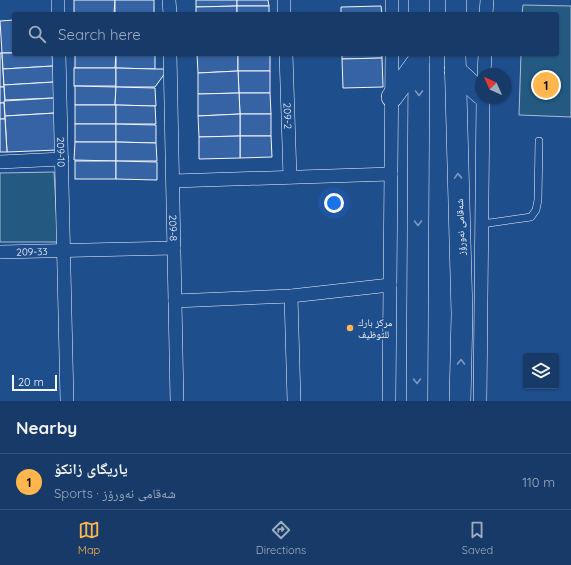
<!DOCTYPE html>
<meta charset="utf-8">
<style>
body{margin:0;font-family:Quicksand,"Noto Naskh Arabic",sans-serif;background:#20416f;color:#f1f3f6}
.controls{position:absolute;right:12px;bottom:12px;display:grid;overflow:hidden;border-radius:4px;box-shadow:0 1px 3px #0004}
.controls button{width:36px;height:36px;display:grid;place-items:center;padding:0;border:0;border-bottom:1px solid #36547d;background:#173a69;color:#f1f3f6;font:20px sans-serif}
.compass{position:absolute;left:475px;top:68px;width:36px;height:36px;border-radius:50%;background:#173a69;box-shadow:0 1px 3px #0004;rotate:315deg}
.scale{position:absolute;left:12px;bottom:10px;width:45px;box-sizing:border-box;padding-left:4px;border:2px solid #f2f6ff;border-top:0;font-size:11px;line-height:14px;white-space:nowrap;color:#f2f6ff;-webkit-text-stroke:3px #1f4e8c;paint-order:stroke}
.you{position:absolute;left:334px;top:203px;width:14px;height:14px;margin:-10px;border:3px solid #fff;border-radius:50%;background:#1a73e8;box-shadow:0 0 0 6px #1a73e833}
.badge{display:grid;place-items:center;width:26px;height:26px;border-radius:50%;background:#ffb74d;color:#111;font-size:13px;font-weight:700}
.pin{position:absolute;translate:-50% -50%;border:2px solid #fff;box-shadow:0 1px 4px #0006}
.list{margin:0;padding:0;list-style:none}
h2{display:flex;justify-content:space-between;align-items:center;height:52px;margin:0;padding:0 16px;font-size:17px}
h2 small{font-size:13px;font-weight:400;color:#9eadc0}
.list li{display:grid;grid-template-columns:26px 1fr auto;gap:12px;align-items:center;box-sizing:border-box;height:56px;padding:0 16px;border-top:1px solid #36547d}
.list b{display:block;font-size:15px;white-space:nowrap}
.list p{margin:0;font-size:13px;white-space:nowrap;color:#9eadc0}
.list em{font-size:13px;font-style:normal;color:#9eadc0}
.icon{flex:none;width:22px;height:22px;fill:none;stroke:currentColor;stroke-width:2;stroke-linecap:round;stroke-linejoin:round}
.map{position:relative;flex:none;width:571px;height:401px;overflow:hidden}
.search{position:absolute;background:#173a69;box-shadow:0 1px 3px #0004;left:12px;right:12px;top:12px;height:44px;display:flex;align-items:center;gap:10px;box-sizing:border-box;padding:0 14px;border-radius:4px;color:#9eadc0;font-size:15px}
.sheet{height:108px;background:#173a69}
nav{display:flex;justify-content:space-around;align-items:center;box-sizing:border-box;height:56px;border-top:1px solid #36547d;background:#173a69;font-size:11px;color:#9eadc0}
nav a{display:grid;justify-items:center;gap:2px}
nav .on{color:#ffb74d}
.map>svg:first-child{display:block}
.green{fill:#245a82;stroke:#a8bbd7}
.building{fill:#3563a3;stroke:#f2f6ff}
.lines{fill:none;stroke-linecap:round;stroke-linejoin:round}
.lane-casing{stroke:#f2f6ff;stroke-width:8}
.street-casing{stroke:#f2f6ff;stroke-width:14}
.primary-casing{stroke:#f2f6ff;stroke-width:22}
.lane{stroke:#1f4e8c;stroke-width:7}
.street{stroke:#1f4e8c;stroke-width:13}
.primary{stroke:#1f4e8c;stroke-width:21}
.oneway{stroke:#7e9ac0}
.poi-dot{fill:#ffb74d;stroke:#1f4e8c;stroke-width:1.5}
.labels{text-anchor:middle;stroke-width:3;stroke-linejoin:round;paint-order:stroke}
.street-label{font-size:10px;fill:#f2f6ff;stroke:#1f4e8c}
.poi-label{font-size:10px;fill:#f2f6ff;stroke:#1f4e8c;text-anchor:start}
</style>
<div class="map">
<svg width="571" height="401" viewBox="0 0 571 401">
<rect width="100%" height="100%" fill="#1f4e8c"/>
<g class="green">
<polygon points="523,5 571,6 571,117 519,115 521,54 557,54 557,14 522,14"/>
<polygon points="54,172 58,242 0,242 0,173"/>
</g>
<g class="building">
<polygon points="74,0 115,0 114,13 74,13"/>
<rect x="115" y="0" width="39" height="13"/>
<polygon points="196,0 237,0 237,6 196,7"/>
<polygon points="237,0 268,0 269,6 237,6"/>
<polygon points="237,6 237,14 196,14 196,7"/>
<rect x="237" y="6" width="32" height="8"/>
<polygon points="381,6 382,14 341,14 341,7"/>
<rect x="74" y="13" width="41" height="1"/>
<polygon points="14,20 14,53 2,53 0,21"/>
<polygon points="0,53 2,53 4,87 0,87"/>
<polygon points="2,53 14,53 14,54 52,54 53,66 3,69"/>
<polygon points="75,54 116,54 115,68 75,68"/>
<polygon points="116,54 155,54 155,69 116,68"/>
<polygon points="197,54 238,54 238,71 198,73"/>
<rect x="238" y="54" width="32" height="17"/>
<polygon points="342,54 382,54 382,58 342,59"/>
<polygon points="382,58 383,87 343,88 342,59"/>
<polygon points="53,66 54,82 4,85 3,69"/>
<rect x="74" y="68" width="42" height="18"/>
<polygon points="116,68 155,69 168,69 155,87 116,87"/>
<polygon points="238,71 270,71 270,93 239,93"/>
<polygon points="238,71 239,93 198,94 198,73"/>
<polygon points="54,82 54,98 5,100 4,85"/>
<polygon points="75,86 116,87 115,105 75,105"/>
<polygon points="0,87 4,87 5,103 0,103"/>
<polygon points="116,87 155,88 156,106 115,105"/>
<polygon points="239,93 270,93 271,114 240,114"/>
<polygon points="239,93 240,114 198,116 198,94"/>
<polygon points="54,98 55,113 5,116 4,101"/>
<polygon points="0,103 4,103 5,119 0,119"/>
<rect x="75" y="105" width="41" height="19"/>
<polygon points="116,105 155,106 156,124 116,124"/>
<polygon points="56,113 57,150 7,152 5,116"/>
<rect x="240" y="114" width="31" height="22"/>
<polygon points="240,114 240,136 199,137 198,116"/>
<polygon points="0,119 5,119 7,152 0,152"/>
<rect x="75" y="124" width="41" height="18"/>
<polygon points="116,124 156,125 156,143 116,142"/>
<polygon points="240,136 271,136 272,157 240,158"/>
<polygon points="240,136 240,158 199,159 199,137"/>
<polygon points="75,142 116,142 116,161 74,160"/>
<polygon points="116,142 156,143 157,161 116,161"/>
<rect x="75" y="161" width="41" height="18"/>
<polygon points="116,161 157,162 157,180 116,179"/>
</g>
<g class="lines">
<g class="lane-casing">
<polyline id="lane" points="482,224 531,217 536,210 538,200 539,141"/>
</g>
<g class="street-casing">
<g id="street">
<polyline points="58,0 58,14"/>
<polyline points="169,0 170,14"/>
<polyline points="284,0 284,14"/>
<polyline points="392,0 392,14"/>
<polyline points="486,14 487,0"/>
<path id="s1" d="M59,54L67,401"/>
<path id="s2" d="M170,54L177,401"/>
<path id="s3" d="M286,54L290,177"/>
<polyline points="484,74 485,54"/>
<polyline points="0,162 62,159"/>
<polyline points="173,181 391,174"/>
<path id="s4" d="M0,252L174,248"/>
<polyline points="291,296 294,401"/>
<polyline points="175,301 291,296 390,285"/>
<polyline points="389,401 392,54"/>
<polyline points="480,401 483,98"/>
</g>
</g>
<g class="primary-casing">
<g id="primary">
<polyline points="419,0 419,14"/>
<polyline points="456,14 456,0"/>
<polyline points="455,54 462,314 460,401"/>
<polyline points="455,70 481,94"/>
<polyline points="392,97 419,60"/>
<polyline points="417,401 419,54"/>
</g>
</g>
<use href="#lane" class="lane"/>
<use href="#street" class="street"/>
<use href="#primary" class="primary"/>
</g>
<defs><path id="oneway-chevron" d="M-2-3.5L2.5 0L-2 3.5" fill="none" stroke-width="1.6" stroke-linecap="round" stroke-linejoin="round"/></defs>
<g class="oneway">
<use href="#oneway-chevron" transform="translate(419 93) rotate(90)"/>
<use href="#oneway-chevron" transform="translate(458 176) rotate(-92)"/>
<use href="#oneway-chevron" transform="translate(418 223) rotate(90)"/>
<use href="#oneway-chevron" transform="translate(461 362) rotate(-89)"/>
<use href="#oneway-chevron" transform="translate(417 381) rotate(90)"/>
</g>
<circle class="poi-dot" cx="350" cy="328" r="4"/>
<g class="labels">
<g class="street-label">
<text dy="4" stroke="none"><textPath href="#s3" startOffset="62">209-2</textPath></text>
<text dy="4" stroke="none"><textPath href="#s1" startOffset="98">209-10</textPath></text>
<text transform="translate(460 227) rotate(-92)" y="4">شەقامی نەورۆز</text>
<text dy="4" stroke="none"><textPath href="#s2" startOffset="174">209-8</textPath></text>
<text dy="4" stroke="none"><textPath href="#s4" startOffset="32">209-33</textPath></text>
</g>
<g class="poi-label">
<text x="358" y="326">مركز بارك<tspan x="358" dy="12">للتوظيف</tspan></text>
</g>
</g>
</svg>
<div class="controls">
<button><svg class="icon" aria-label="layers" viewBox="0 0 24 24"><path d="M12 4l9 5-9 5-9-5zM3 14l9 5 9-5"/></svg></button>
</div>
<svg class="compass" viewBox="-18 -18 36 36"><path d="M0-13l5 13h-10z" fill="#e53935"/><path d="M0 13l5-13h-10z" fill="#9eadc0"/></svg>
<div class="scale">20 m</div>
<div class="you"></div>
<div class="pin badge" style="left:546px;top:85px">1</div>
<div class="search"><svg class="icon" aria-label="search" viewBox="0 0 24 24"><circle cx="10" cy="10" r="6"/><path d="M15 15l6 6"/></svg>Search here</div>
</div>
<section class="sheet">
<h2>Nearby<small></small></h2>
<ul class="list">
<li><span class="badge">1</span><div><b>یاریگای زانكۆ</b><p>Sports · شەقامی نەورۆز</p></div><em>110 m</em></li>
</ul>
</section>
<nav>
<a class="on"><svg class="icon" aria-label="map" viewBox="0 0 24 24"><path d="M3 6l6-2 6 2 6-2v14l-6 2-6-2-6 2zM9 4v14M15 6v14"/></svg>Map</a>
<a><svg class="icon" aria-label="directions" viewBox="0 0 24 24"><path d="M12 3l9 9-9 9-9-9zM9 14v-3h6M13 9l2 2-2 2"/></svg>Directions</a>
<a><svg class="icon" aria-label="saved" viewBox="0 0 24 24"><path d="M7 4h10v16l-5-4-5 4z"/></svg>Saved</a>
</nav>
